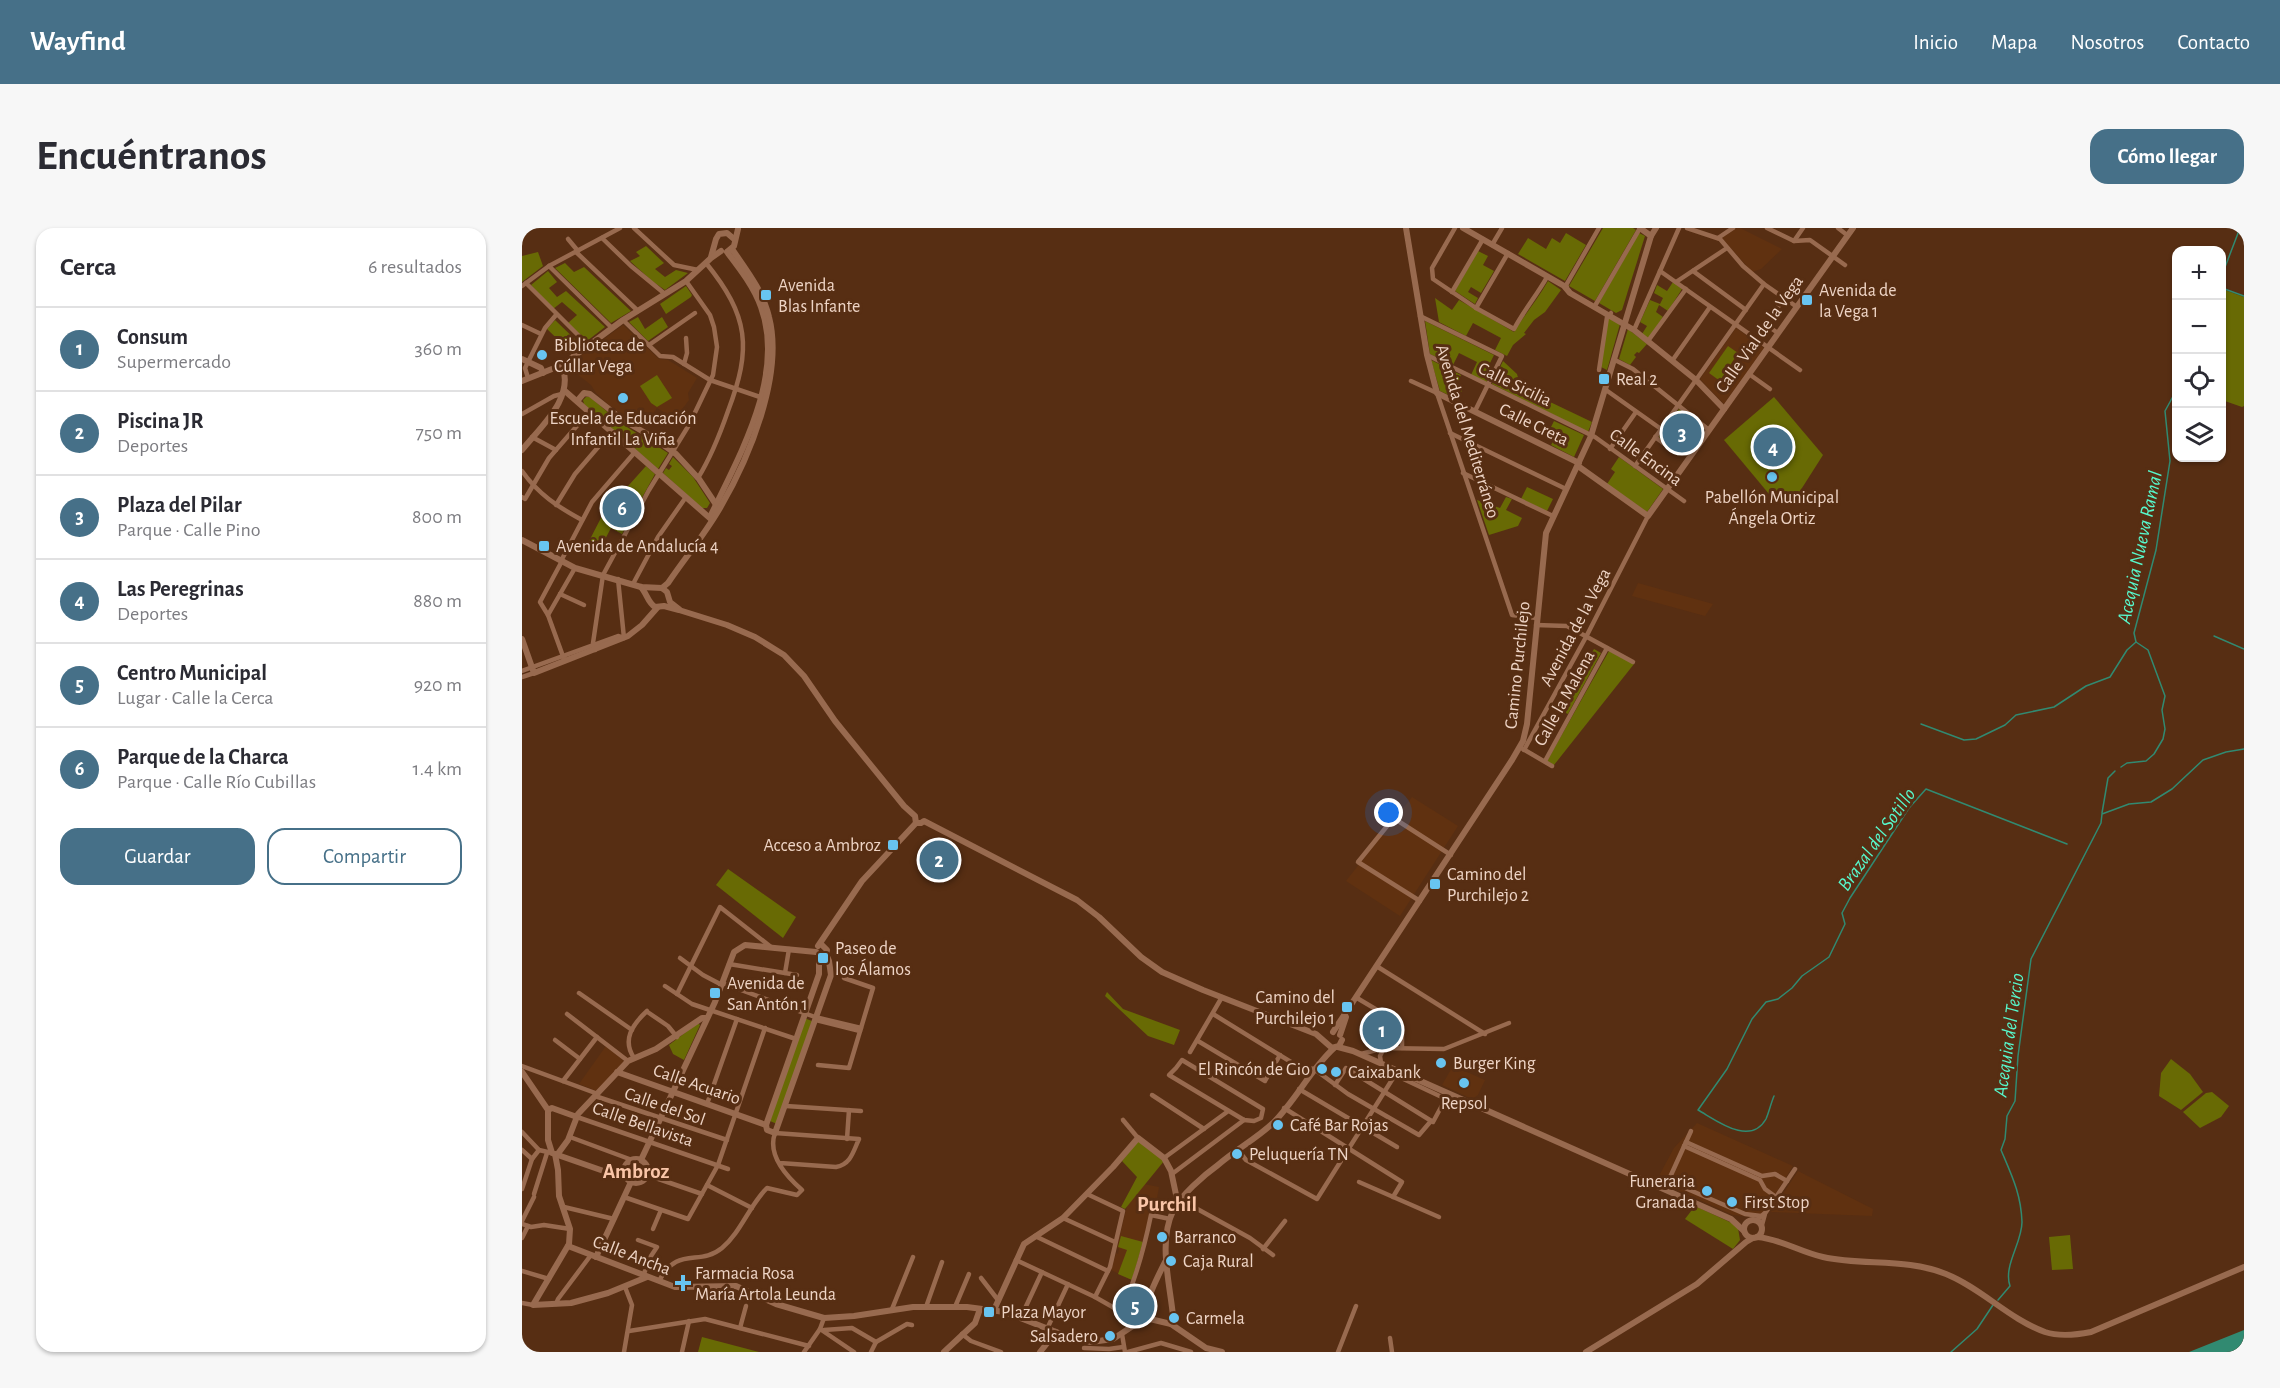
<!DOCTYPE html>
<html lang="es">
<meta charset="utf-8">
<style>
body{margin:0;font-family:"Alegreya Sans",sans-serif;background:#f7f7f7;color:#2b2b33}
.controls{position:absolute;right:18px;top:18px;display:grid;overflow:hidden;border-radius:12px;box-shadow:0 2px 4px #0004}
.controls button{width:54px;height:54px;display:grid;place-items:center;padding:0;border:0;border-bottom:2px solid #e1e1e2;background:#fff;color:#2b2b33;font:30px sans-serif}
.you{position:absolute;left:867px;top:585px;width:21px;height:21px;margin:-15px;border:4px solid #fff;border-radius:50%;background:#1a73e8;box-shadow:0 0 0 9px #1a73e833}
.badge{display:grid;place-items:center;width:39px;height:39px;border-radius:50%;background:#467088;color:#fff;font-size:20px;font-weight:700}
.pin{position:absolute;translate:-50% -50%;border:3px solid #fff;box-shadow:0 2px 6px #0006}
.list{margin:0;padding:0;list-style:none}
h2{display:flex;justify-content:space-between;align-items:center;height:78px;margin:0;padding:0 24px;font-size:26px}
h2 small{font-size:20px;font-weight:400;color:#7c7c81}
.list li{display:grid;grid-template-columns:39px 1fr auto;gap:18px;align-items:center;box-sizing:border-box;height:84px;padding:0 24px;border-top:2px solid #e1e1e2}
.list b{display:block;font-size:22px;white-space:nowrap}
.list p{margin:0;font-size:20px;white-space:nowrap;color:#7c7c81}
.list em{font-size:20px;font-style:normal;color:#7c7c81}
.actions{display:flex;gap:12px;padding:18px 24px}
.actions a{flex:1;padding:14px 0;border:2px solid #467088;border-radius:18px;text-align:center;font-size:21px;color:#467088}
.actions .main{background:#467088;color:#fff}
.icon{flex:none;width:33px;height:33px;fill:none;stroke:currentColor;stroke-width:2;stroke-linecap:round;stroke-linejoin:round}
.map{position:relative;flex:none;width:1722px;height:1124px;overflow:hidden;border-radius:18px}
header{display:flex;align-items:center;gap:36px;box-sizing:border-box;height:84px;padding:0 30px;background:#467088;color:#fff}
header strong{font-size:28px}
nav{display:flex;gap:33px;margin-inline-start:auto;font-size:21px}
.intro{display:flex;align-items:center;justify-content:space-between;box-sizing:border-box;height:144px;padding:0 36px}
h1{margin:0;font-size:42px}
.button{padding:15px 27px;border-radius:18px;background:#467088;color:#fff;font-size:21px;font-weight:700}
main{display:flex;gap:36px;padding:0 36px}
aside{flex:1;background:#fff;border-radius:18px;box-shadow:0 2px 4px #0004}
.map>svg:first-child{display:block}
.built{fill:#603110}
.green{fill:#686a04}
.water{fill:#318a71}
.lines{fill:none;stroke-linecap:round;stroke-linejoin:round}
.stream{stroke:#318a71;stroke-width:1.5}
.street{stroke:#986a4f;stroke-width:4.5}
.secondary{stroke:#986a4f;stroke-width:6}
.poi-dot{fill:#68c4f0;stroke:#572e13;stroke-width:2}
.labels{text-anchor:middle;stroke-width:6;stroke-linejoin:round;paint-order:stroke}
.poi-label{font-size:18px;fill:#eed4c5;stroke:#572e13;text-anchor:start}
.street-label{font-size:18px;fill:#eed4c5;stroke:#572e13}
.water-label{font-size:20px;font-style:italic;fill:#57f8cc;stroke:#572e13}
.quarter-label{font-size:21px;font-weight:bold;fill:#f9c5a7;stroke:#572e13}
</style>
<header>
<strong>Wayfind</strong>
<nav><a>Inicio</a><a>Mapa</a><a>Nosotros</a><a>Contacto</a></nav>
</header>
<div class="intro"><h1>Encuéntranos</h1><a class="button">Cómo llegar</a></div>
<main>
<aside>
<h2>Cerca<small>6 resultados</small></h2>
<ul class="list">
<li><span class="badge">1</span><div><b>Consum</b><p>Supermercado</p></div><em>360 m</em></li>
<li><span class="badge">2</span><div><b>Piscina JR</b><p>Deportes</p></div><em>750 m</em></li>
<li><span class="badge">3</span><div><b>Plaza del Pilar</b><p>Parque · Calle Pino</p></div><em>800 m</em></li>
<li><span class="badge">4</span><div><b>Las Peregrinas</b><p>Deportes</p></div><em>880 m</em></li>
<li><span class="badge">5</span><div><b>Centro Municipal</b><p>Lugar · Calle la Cerca</p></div><em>920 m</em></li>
<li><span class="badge">6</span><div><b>Parque de la Charca</b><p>Parque · Calle Río Cubillas</p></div><em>1.4 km</em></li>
</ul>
<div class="actions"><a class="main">Guardar</a><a>Compartir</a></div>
</aside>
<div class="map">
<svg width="1722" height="1124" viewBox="0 0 1722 1124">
<rect width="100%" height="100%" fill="#572e13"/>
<g class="built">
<polygon points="1215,0 1218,0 1260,21 1239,41 1230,44 1199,9"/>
<polygon points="101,97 137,131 146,132 175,150 166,165 167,172 153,191 135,180 121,200 88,178 74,165 69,157 45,138"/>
<polygon points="1214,100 1242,120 1202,176 1178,151"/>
<polygon points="1116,355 1191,376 1183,388 1110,368"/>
<polygon points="890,569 936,598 878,688 824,653"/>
<polygon points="84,818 102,833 75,863 57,856"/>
<polygon points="931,838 963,852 956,867 950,871 920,857"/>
<polygon points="1175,895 1271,938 1241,986 1233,989 1211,987 1142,956 1138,946 1152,920"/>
<polygon points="1276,943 1351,981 1350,988 1249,984"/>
<polygon points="622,956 637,959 632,987 628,986 610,1052 589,1042 594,1025 596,1026 597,1021 595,1019 605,978"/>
</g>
<g class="green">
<polygon points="1081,0 1111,0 1114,2 1073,73 1047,58"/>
<polygon points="1044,5 1064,17 1043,53 996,26 1006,10 1024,21 1030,10 1038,15"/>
<polygon points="1117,5 1123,8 1100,82 1094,85 1077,75"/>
<polygon points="124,18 142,35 133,41 143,49 154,42 166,45 143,62 130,53 108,33 118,28 114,24"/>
<polygon points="956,23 966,28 961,37 972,43 959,65 949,59 946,64 956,70 953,76 933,63"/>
<polygon points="16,24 21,38 0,54 0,28"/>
<polygon points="43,35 52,44 62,39 109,83 89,95 33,40"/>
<polygon points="26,43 35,54 27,60 35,69 44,63 83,99 65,113 46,95 55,87 40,74 31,81 9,57"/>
<path d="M1026,53L1039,62L1023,84L1012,92L1002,105L1004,106L991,117L985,128L973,122L979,110L951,95L944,108L917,94L913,70L930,82L937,72L992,104C1003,86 1016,71 1026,53Z"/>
<polygon points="1151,54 1160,61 1146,83 1137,77 1134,84 1141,89 1126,111 1120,106 1125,98 1118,94 1128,72 1138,76 1141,70 1132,65 1135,57 1145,63"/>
<polygon points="164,58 170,67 169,69 144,86 138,76"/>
<polygon points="1700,61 1722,69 1722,178 1720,179 1700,172"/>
<polygon points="116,89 123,101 140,89 146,99 126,113 107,94"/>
<polygon points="1086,90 1098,96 1085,142 1079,139"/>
<polygon points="33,92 59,117 49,124 25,101"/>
<polygon points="903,93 972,127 966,139 971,142 965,154 949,147 955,134 937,125 931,137 908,126"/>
<polygon points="1106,101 1125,116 1117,125 1115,124 1112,127 1114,129 1108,137 1097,131"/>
<polygon points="1206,118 1216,125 1198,153 1187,145"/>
<polygon points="909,132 939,147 934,157 941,160 936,171 918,163"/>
<polygon points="981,133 995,146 999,160 1070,194 1066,204 970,156"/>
<polygon points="135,147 150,170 135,179 129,175 118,158"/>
<polygon points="64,169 68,169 97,194 146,225 136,241 62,176 61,172"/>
<polygon points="1252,169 1301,227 1273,271 1252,272 1202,212"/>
<polygon points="1157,181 1182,200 1164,227 1137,209"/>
<polygon points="1032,193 1062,207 1052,229 1029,217 1035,207 1027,203"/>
<polygon points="151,229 171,249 188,275 185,280 180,280 141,245 144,240 147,242 150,238 147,236"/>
<polygon points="1097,229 1141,261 1125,284 1085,256 1093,244 1089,241"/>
<polygon points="124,238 133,246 100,306 89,300 80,317 73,315 71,320 65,317 81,286"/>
<polygon points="1005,259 1031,271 1025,283 999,271"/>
<polygon points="984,269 990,271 984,282 1000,290 996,298 967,307 955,272 978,280"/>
<polygon points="1072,421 1079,425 1046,486 1038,482"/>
<polygon points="1087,423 1112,436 1032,537 1025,533"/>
<polygon points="206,641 274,689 261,710 194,657"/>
<polygon points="585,764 601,781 658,802 652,817 626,808 583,768"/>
<polygon points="282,790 290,793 255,896 248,893"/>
<polygon points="176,795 178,797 162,832 151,826 147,817"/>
<polygon points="1649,831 1668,846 1681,864 1659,882 1637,868 1639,845"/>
<polygon points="1690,864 1707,878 1699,889 1678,900 1661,884 1684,865"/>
<polygon points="616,913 642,933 603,981 599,979 615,949 600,933"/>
<polygon points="1173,978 1212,996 1216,1000 1218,1012 1211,1021 1163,991"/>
<polygon points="1548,1007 1551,1041 1530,1042 1527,1009"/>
<polygon points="599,1008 621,1014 610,1052 596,1046 605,1022 596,1019"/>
<polygon points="180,1109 237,1124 176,1124"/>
</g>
<polygon class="water" points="1722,1102 1722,1121 1714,1124 1667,1124"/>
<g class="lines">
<g class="stream">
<polyline points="1700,47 1718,0"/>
<polyline points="1700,60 1722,68"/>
<polyline points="1692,408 1722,421"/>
<polyline points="1399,496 1442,512 1454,511 1483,497 1494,487 1532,479 1564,458 1588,449 1605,422 1614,414 1612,405 1634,322 1648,233 1643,183 1654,163"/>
<polyline points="1599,539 1605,535 1624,533 1632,526 1641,511 1643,501 1640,482 1643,468 1626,422 1614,414"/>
<polyline points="1580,585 1586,550 1593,543"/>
<path d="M1252,868C1249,875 1247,884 1244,891C1228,919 1194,892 1176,882L1205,841L1230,791L1244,774L1256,771L1270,760L1280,748L1307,729L1323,696L1320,685L1328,670L1387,580L1404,561L1545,616"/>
<path d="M1476,1072L1488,1058C1481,1038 1500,1015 1500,994C1499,966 1490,948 1479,922L1483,911L1485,888L1493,873L1496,828L1509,731L1579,595L1580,586L1607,576L1629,574L1650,561L1681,532L1704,524L1722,521"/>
<polyline points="1429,1124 1455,1101 1471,1077"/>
</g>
<g class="street">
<polyline points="112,0 152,37 176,42"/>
<path d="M933,0L910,40L911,51L954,80L992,101C1002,82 1015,67 1025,49"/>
<polyline points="1165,0 1198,11 1221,38 1242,56 1275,79"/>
<polyline points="1245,0 1272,13 1288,12 1323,37"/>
<polyline points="1316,0 1325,7"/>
<polyline points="80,10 109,38 143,66"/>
<polyline points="1196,10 1211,0"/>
<polyline points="46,11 56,23"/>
<polyline points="1272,13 1281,0"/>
<polyline points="970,17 980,0"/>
<polyline points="54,24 116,83"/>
<polyline points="27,38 90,100"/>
<polyline points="1138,43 1278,142"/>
<polyline points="1171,43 1224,82"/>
<polyline points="1154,54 1205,20"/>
<polyline points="4,55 67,118"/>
<polyline points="0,58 27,38 98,0"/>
<polyline points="1043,59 1077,0"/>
<polyline points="930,64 961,11"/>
<polyline points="1074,76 1118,0"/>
<polyline points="954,80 986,25"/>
<polyline points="898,88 980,128 953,183"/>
<polyline points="101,92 138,128 151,129 188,152 238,169"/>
<polyline points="0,97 19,106"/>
<polyline points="1112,102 1157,0"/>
<polyline points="1256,105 1244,97 1262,70"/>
<polyline points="1126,113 1164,61"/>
<polyline points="127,117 173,85"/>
<polyline points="905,127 1073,209 1162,273"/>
<polyline points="1093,132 1111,141 1187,202"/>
<polyline points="1150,133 1188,79"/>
<polyline points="162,136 165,125 164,110"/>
<polyline points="1077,142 1085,89 1089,85"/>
<polyline points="1227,146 1248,161"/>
<polyline points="6,150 3,140 23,100 34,87"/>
<polyline points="889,153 915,165 990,387 1015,390"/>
<polyline points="1084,162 1139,201"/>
<polyline points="0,186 32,168 40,166"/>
<polyline points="928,205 1044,261"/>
<polyline points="10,209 34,222"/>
<polyline points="1133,209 1152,223"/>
<polyline points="1088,221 1114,184"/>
<polyline points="1113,238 1242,56"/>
<path d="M0,243C16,266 36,279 60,292"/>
<polyline points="941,245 1031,288"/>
<path d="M176,250C189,229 198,206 206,183C230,120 227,88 184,35"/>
<polyline points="0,269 3,271 27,230 67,184"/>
<polyline points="34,277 53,246 90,203"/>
<polyline points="39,333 70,274 113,224"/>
<polyline points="40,333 18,374 26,387 42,431"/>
<polyline points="111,356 136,309 164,269"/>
<polyline points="38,366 62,377"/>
<polyline points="26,387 53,340"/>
<polyline points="1014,397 1045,398 1111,434"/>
<polyline points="73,422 71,415 81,347 127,262 167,197 191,147 195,119 192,99 188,87 164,53"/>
<polyline points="0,443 96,408 102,410 96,351"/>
<polyline points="0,449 12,445"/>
<polyline points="1001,521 1030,538"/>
<polyline points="1002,522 1064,409 1126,288"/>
<polyline points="1023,533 1085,420"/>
<polyline points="898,673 836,634 870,592 873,591 929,627"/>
<polyline points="158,730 181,747 200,757"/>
<polyline points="207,736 275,747"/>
<polyline points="856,739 963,806"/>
<polyline points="263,745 267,721"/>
<polyline points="200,755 293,789 339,800"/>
<polyline points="143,758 170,776 274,811"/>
<polyline points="57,765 110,802"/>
<polyline points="155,766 198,679 249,719"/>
<polyline points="835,770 877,795 880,798 880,820"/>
<polyline points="127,785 146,798 155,809"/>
<polyline points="45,786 106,833"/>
<polyline points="691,786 782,842 782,846 786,849"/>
<polyline points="293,789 294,792 338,803"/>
<polyline points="33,812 58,831"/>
<polyline points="676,813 743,853 758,827"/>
<polyline points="668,824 700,769"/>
<polyline points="839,826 862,820 922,821 987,795"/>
<path d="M112,830C100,812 110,797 125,783"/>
<polygon points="660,832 741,881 739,890 732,893 722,892 647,847 654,840"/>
<polyline points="859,835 858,828 862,820"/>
<polyline points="296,837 327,840 351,760 322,750"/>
<polyline points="0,838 76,866"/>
<polyline points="782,842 786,840 792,841 826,866 897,907 909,893"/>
<polyline points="41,853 75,809"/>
<polyline points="813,857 824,840 911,894 924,870"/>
<polyline points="777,861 875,919"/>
<polyline points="630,867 682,901"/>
<polyline points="73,868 205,912"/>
<polyline points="185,876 215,791"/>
<polyline points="264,878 339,883"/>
<polyline points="762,880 880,954 871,969"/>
<polyline points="55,889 206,941"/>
<polyline points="601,892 616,910"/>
<polyline points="0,904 17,922"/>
<polyline points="48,909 110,932"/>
<polyline points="325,911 327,882"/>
<polyline points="1164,914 1240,948 1253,946 1265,953"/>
<polyline points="1162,918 1238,952 1243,961 1254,969"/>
<polyline points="0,922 10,931"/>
<polyline points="716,922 724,932 795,971 873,847 924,871"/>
<polyline points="642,930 705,884"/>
<polyline points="650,946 722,892"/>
<polyline points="125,947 180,966"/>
<polyline points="1147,953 1223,986 1239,988"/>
<polyline points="837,954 917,989"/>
<polyline points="185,957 230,980"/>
<polyline points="1144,958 1169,903"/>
<polyline points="0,961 10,931 17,922 30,925"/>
<polyline points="12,966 25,925"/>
<polyline points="565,966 601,983 588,1039 573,1069"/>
<polyline points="102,969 166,991 196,937 243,800"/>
<polyline points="659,972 728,1010 751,1027"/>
<polyline points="42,979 92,991"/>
<polyline points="541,990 593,1014"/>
<polyline points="1235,992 1244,984 1273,941"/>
<polyline points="0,993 12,969"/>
<polyline points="0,996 9,999 22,997 48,1001"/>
<polyline points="1240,997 1243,986"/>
<polyline points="131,1001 139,982"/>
<polyline points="513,1008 586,1043"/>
<polyline points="0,1010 6,998"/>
<polyline points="116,1012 135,1019 129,1028 121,1048"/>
<polyline points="741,1021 763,993"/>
<polyline points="494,1032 573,1069 617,1094"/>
<polyline points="0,1043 27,1051"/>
<polyline points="459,1050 476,1072"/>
<path d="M137,1053C156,1017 177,1039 200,1020C219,1004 227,978 245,960L275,967L280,962C264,948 245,927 253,905L337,911C331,924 329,936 314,939L258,935"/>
<polyline points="0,1075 11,1077"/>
<polyline points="34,1076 36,1071 69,1027"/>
<polyline points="404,1079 420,1034"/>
<polyline points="433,1079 447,1046"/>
<polyline points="370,1081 391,1029"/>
<path d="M599,1083C614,1052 622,1021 629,987L648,991"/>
<polyline points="499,1089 520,1044"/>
<polyline points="218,1100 224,1078"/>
<polyline points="298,1101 332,1124"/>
<polyline points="525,1101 546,1056"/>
<polyline points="302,1102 330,1100 354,1114 385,1096 390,1097"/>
<polyline points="107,1103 183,1091 287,1118"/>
<polyline points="440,1106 449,1113 479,1124"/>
<polyline points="600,1106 603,1124"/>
<polyline points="868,1110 870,1124"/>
<polyline points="562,1120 587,1121 601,1119"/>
<polyline points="102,1124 110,1077 103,1059"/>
<polyline points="160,1124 167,1093"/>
<polyline points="282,1124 298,1101 302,1090"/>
<polyline points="349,1124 354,1114"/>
<polyline points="606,1124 639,1115 669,1124"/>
<polyline points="816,1124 834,1078"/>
</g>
<g class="secondary">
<polyline points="884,0 905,127 915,165 1057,235"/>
<polyline points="941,0 1044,59"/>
<polyline points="1118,0 1129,8"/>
<polyline points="206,23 212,18 216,1"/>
<polyline points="189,29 194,11 197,6 205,5 212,11"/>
<polyline points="1043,59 1048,65 1112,102 1174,152 1202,181"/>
<polyline points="0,131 19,140 21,145"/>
<polyline points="0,153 40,137 101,92 164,53 189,30 199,23"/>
<polyline points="43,163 190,292"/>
<polyline points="56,172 62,165 68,166 101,192 132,210 154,226 177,251 195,278"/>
<path d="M0,222C19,198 53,170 40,137"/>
<polyline points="1056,238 1126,288 1331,0"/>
<path d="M188,289C217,228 264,148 239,79C232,59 218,41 205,24"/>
<polyline points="0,312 53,340 119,359 140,360 145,364 148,374 157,381"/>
<path d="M119,359C125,366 126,375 133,379L142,378L157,382L205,397L233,409L262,427L282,448L313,493L382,578L393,588L394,595"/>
<path d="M140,360L146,355C163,330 183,306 198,280C227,230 262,147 247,89C241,63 225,43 210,21"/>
<polyline points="0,411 12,445 106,408 120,397 135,380"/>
<polyline points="394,595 399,595 402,593 555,672 577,689 619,729 640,744 681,762 794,806 810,820 817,818 820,812"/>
<polyline points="296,718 340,653 394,595"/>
<polyline points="811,804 990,532 1001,513 1005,496 1024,305 1069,208 1129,8 1134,0"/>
<polyline points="818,807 824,789"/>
<polyline points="816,819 831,823 1209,991 1222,1003"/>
<polyline points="0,844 26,882"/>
<polyline points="95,844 244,897"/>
<polyline points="26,882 26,912 30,925 96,948 103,947"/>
<polyline points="26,882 30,880 55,889"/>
<polyline points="244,897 245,902 253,905 309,747 307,733 304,726 305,722 300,717"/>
<polyline points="244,897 297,746 297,727"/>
<polyline points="33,926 36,942 37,968 48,1001 47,1016 11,1077 49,1075 86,1065 125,1049"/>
<polyline points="35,927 46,912 56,886 106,833 134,821 180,790 184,790"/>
<circle cx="114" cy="943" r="12"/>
<polyline points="119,932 193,774 212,724 223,717 294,724"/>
<circle cx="1231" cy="1001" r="9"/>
<path d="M1235,1009C1259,1011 1278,1024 1301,1029C1342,1038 1384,1030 1424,1046C1459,1060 1487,1091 1523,1104C1538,1109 1554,1107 1569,1104L1722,1039"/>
<polyline points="46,1018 153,1059 214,1058 254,1076 302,1090 332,1088 391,1079 445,1079 483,1084 552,1111 569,1114 591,1111 617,1094 628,1091 649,1096 684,1120 700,1124"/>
<polyline points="74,1029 109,954"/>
<polyline points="472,1082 502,1016 541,990 591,939 616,910 642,930 649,943 656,976"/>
<path d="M621,1092C624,1072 634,1052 643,1034"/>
<path d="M649,1096L651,1088C648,1056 636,1014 651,983C658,968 682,947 696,937C713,922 734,911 751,895C774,872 788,842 812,820"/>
<polyline points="422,1124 453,1095 458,1081"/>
<polyline points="518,1124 534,1104"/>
<polyline points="1064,1124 1175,1056 1224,1014 1231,1010"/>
</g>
</g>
<g class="poi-dot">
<rect x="238" y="61" width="12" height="12" rx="3"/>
<rect x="1279" y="66" width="12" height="12" rx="3"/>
<circle cx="20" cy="127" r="6"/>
<rect x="1076" y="145" width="12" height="12" rx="3"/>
<circle cx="101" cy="170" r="6"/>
<circle cx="1250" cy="249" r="6"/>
<rect x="16" y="312" width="12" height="12" rx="3"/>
<rect x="365" y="611" width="12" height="12" rx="3"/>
<rect x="907" y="650" width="12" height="12" rx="3"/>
<rect x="295" y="724" width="12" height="12" rx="3"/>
<rect x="187" y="759" width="12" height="12" rx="3"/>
<rect x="819" y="773" width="12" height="12" rx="3"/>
<circle cx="919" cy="835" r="6"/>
<circle cx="800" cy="841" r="6"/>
<circle cx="814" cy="844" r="6"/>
<circle cx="942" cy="855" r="6"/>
<circle cx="756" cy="897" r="6"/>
<circle cx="715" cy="926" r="6"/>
<circle cx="1185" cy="963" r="6"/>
<circle cx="1210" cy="974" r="6"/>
<circle cx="640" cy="1009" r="6"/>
<circle cx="649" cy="1033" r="6"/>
<path d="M158 1046h6v6h6v6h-6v6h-6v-6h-6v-6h6z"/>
<rect x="461" y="1078" width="12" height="12" rx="3"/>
<circle cx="652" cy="1090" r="6"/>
<circle cx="588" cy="1108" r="6"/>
</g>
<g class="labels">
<g class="poi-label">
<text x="256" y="63">Avenida<tspan x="256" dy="21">Blas Infante</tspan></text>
<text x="1297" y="68">Avenida de<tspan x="1297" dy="21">la Vega 1</tspan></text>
<text x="32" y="123">Biblioteca de<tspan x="32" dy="21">Cúllar Vega</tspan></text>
<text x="1094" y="157">Real 2</text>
<text x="101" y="196" text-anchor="middle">Escuela de Educación<tspan x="101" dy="21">Infantil La Viña</tspan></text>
<text x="1250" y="275" text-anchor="middle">Pabellón Municipal<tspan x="1250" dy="21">Ángela Ortiz</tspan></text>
<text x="34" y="324">Avenida de Andalucía 4</text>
<text x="359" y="623" text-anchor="end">Acceso a Ambroz</text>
<text x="925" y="652">Camino del<tspan x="925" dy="21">Purchilejo 2</tspan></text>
<text x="313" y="726">Paseo de<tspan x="313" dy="21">los Álamos</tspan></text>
<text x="205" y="761">Avenida de<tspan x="205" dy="21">San Antón 1</tspan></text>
<text x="813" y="775" text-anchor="end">Camino del<tspan x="813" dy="21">Purchilejo 1</tspan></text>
<text x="931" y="841">Burger King</text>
<text x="788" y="847" text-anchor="end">El Rincón de Gio</text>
<text x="826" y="850">Caixabank</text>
<text x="942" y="881" text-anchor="middle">Repsol</text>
<text x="768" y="903">Café Bar Rojas</text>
<text x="727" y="932">Peluquería TN</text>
<text x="1173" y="959" text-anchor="end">Funeraria<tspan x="1173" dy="21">Granada</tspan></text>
<text x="1222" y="980">First Stop</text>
<text x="652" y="1015">Barranco</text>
<text x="661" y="1039">Caja Rural</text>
<text x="173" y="1051">Farmacia Rosa<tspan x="173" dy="21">María Artola Leunda</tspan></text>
<text x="479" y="1090">Plaza Mayor</text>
<text x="664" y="1096">Carmela</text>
<text x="576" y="1114" text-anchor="end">Salsadero</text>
</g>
<g class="street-label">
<text transform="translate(1237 106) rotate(-55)" y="6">Calle Vial de la Vega</text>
<text transform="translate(993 156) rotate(26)" y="6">Calle Sicilia</text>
<text transform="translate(1012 196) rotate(26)" y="6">Calle Creta</text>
<text transform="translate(946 203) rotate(73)" y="6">Avenida del Mediterráneo</text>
<text transform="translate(1124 229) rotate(36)" y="6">Calle Encina</text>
<text transform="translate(1053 399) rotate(-62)" y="6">Avenida de la Vega</text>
<text transform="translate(995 437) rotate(-84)" y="6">Camino Purchilejo</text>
<text transform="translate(1042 470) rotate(-61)" y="6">Calle la Malena</text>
<text transform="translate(175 856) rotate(19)" y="6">Calle Acuario</text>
<text transform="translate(143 878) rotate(19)" y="6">Calle del Sol</text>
<text transform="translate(121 896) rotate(19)" y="6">Calle Bellavista</text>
<text transform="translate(110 1027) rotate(21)" y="6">Calle Ancha</text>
</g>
<g class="water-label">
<text transform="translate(1617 319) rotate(-78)" y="7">Acequia Nueva Ramal</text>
<text transform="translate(1354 611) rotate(-55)" y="7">Brazal del Sotillo</text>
<text transform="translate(1486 807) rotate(-82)" y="7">Acequia del Tercio</text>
</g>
<g class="quarter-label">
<text x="114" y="950">Ambroz</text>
<text x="645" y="983">Purchil</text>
</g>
</g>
</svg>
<div class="controls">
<button>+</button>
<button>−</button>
<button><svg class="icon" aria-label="locate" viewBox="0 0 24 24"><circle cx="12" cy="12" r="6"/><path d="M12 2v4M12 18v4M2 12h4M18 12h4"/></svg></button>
<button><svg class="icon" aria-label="layers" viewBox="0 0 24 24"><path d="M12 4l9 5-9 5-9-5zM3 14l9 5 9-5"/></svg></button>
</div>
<div class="you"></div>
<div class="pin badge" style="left:860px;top:802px">1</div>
<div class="pin badge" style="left:417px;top:632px">2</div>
<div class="pin badge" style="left:1160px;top:205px">3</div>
<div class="pin badge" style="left:1251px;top:219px">4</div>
<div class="pin badge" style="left:613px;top:1078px">5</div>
<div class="pin badge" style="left:100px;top:280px">6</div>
</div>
</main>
